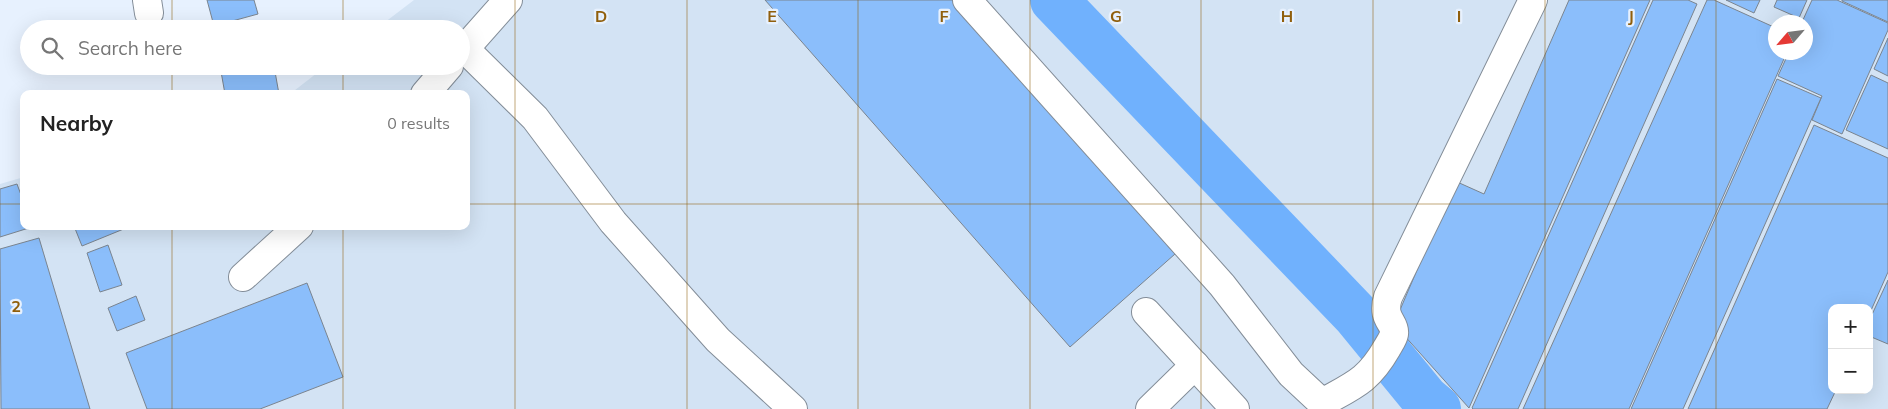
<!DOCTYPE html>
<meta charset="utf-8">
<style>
body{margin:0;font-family:Mulish,sans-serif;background:#f2f2f2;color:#222}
.controls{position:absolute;right:15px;bottom:15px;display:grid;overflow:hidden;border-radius:10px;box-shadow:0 5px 20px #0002}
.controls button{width:45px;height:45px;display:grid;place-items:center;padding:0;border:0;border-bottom:1px solid #e0e0e0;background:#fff;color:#222;font:25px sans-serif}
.compass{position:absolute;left:1768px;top:15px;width:45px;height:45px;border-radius:50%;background:#fff;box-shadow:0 5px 20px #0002;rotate:242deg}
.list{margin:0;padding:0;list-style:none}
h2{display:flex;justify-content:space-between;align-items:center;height:65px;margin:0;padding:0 20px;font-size:21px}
h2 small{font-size:16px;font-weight:400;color:#767676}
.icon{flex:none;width:28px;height:28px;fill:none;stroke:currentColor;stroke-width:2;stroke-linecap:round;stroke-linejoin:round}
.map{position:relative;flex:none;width:1888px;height:409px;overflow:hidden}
.search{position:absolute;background:#fff;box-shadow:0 5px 20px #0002;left:20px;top:20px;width:450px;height:55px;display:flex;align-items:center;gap:12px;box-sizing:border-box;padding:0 18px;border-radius:28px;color:#767676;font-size:19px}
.panel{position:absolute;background:#fff;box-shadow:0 5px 20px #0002;left:20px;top:90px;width:450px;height:140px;border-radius:10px}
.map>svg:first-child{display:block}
.built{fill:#d3e3f4;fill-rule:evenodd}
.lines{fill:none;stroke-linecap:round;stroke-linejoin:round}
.river{stroke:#70b1fd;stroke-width:48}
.building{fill:#8bbefb;stroke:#7a848f}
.minor-casing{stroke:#838d98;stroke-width:30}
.minor{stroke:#fff;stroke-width:28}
.grid{fill:none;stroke:#905f0c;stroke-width:1;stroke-opacity:0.55}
.grid-label{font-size:16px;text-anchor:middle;font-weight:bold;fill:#905f0c;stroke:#e7f1fe;stroke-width:4.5;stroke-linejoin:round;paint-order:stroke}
</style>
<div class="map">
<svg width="1888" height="409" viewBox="0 0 1888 409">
<rect width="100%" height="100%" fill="#e7f1fe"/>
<path class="built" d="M414,0H1888V409H0V184L24,177V226H466V94H290L326,66H461V29H376ZM1776,22H1806V52H1776ZM1832,308H1869V390H1832Z"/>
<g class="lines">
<polyline class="river" points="1054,0 1357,316 1425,399 1437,409"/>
</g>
<g class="building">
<polygon points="207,0 254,0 258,14 214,26"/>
<polygon points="765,0 952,0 1175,254 1070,347"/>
<polygon points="1569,0 1650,0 1469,408 1394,324 1455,181 1484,194"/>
<polygon points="1653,0 1688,0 1697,4 1518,409 1473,409 1472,408"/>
<polygon points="1707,0 1714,0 1776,28 1776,52 1787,52 1629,409 1523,409"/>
<polygon points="1726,0 1760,0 1754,13"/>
<polygon points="1777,0 1807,0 1799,18 1774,7"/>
<polygon points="1812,0 1837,0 1888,23 1888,30 1842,134 1812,120 1822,96 1778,76 1789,52 1806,52 1806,22 1802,22"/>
<polygon points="1888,0 1888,22 1842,1 1842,0"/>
<polygon points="264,21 266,29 228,29"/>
<polygon points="1888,38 1888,76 1874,69"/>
<polygon points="220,66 274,66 279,94 225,94"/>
<polygon points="1871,75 1888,83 1888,149 1846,130"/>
<polygon points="1777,79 1821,98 1683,409 1631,409"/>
<polygon points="1814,125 1888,158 1888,272 1869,315 1869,308 1832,308 1832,390 1836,390 1827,409 1688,409"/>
<polygon points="17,184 24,203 24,226 32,227 0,237 0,189"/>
<polygon points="74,226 131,226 82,246"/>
<polygon points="39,238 90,409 1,409 0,249"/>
<polygon points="108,245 122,285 100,292 87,253"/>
<polygon points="1888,280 1888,344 1869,336 1869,321"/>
<polygon points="307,283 343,377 260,409 147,409 126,353"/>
<polygon points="136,296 145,320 117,331 108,308"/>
</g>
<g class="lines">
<g class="minor-casing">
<g id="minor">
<polyline points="147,0 149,13"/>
<path d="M967,0L1222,285L1291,374L1322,403C1354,385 1368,381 1387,348C1389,344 1393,339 1394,334C1396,322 1381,320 1388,297L1533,0"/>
<polyline points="465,49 535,118 613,222 718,340 793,409"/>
<polyline points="461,53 508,0"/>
<polyline points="425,94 449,66"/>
<polyline points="243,277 299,226"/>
<polyline points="1146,312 1235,409"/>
<polyline points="1150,409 1195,365"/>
</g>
</g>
<use href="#minor" class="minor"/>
</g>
<path class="grid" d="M172,0V29M343,0V29M515,0V409M687,0V409M858,0V409M1030,0V409M1201,0V409M1373,0V409M1545,0V409M1716,0V409M172,66V94M343,66V94M0,204H24M466,204H1888M172,226V409M343,226V409"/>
<g class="grid-label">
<text x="601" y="22">D</text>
<text x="772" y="22">E</text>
<text x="944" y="22">F</text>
<text x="1116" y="22">G</text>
<text x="1287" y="22">H</text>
<text x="1459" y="22">I</text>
<text x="1631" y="22">J</text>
<text x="16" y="312">2</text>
</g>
</svg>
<div class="controls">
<button>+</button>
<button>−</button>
</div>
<svg class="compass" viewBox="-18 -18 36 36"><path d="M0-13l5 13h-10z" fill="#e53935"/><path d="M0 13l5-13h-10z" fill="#767676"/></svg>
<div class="search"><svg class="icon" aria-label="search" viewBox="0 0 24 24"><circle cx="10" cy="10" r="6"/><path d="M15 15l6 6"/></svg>Search here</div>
<section class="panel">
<h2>Nearby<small>0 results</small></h2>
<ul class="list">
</ul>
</section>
</div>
